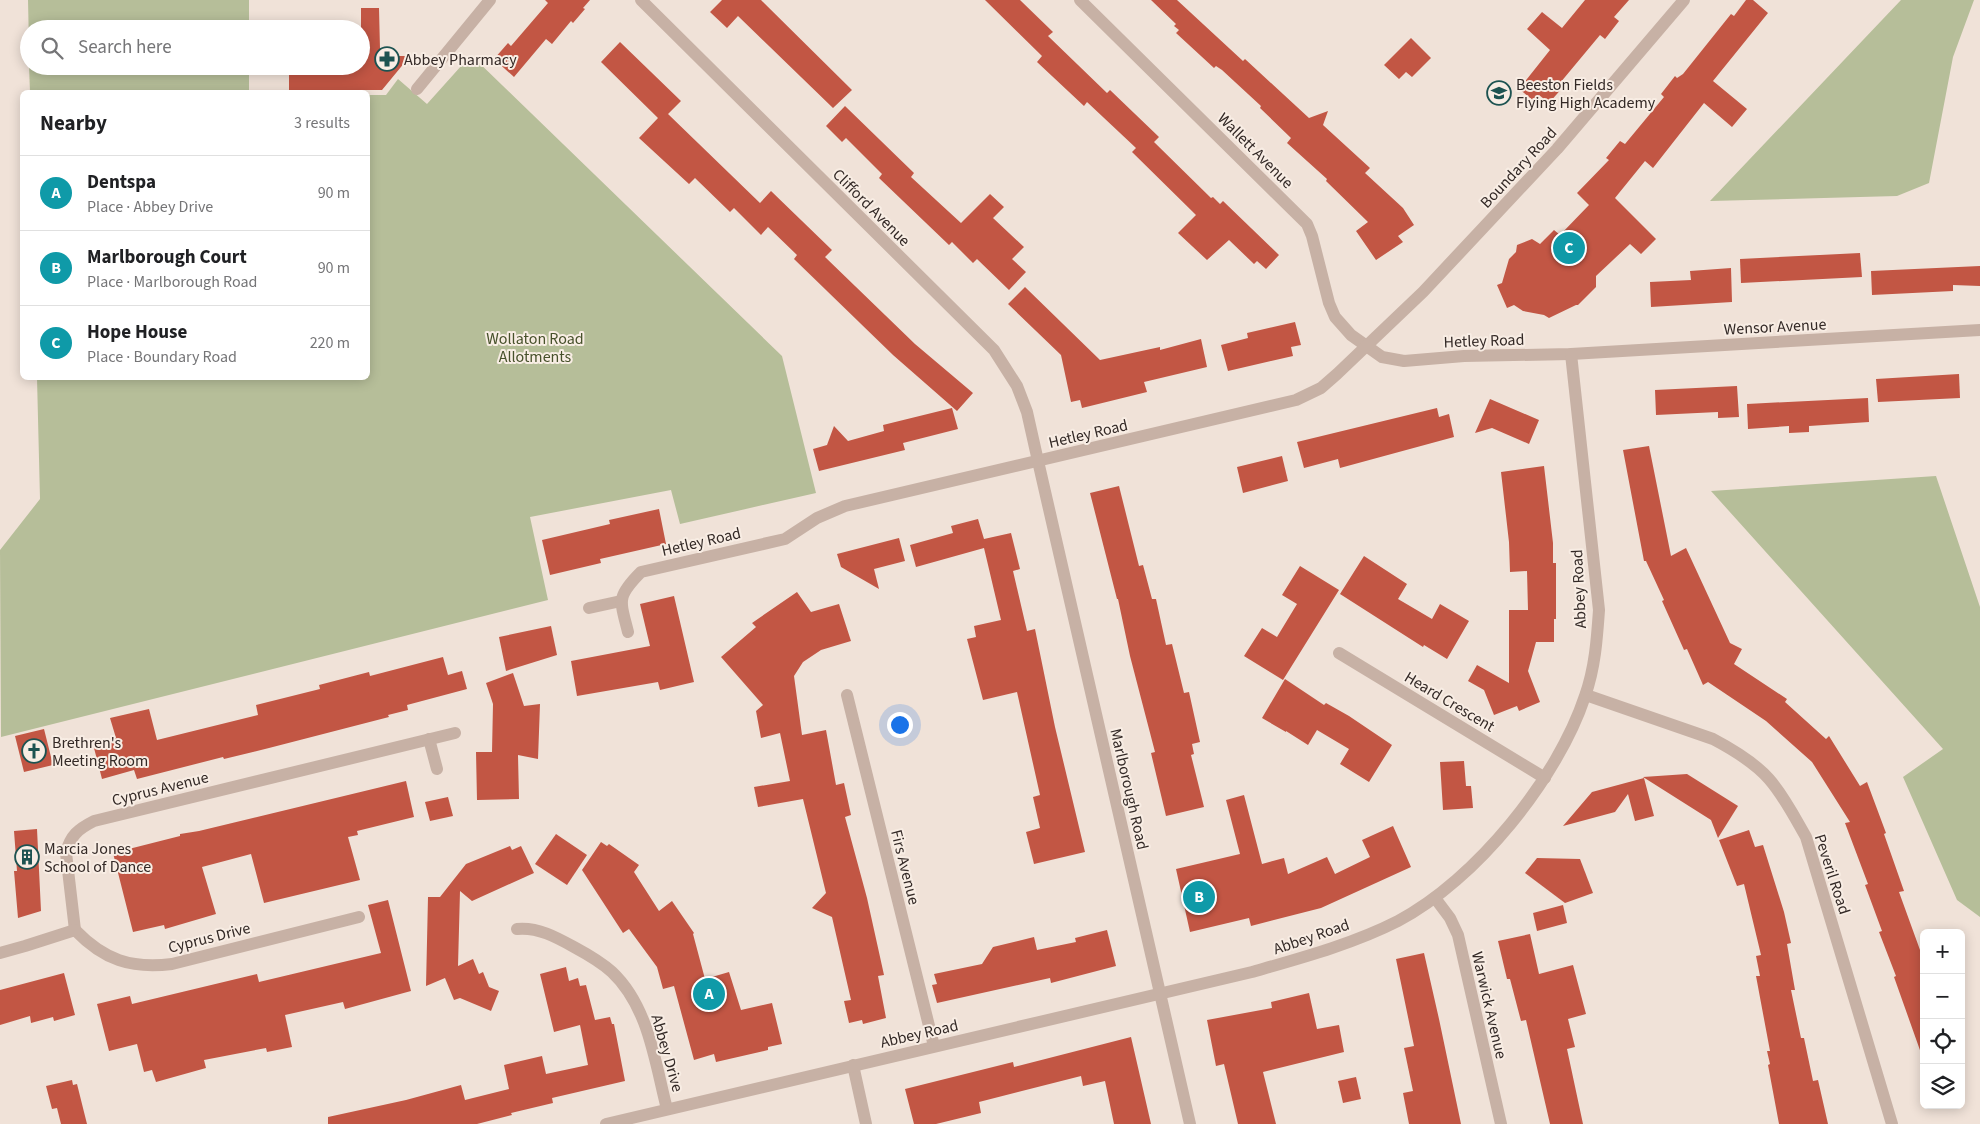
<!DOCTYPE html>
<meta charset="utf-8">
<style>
body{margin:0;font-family:"Source Sans 3",sans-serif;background:#f6f6f6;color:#202124}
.controls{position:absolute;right:15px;bottom:15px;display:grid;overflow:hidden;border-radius:8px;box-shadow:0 2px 12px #0003}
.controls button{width:45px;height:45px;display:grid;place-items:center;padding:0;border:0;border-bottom:1px solid #e0e0e0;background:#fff;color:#202124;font:25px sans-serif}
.you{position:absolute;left:899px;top:724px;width:18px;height:18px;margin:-12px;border:4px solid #fff;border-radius:50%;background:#1a73e8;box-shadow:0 0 0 8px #1a73e833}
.badge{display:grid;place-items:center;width:32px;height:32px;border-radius:50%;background:#2563eb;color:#fff;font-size:16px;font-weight:700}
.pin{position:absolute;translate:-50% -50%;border:2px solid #fff;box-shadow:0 1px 5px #0006}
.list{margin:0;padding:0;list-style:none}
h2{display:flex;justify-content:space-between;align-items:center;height:65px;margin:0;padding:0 20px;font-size:21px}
h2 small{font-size:16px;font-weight:400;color:#757577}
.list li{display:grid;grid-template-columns:32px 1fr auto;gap:15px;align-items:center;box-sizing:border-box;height:75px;padding:0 20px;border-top:1px solid #e0e0e0}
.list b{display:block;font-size:19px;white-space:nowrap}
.list p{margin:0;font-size:16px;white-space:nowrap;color:#757577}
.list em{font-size:16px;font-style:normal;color:#757577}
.icon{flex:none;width:28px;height:28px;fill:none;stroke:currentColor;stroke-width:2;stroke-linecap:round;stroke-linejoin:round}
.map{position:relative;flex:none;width:1980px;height:1124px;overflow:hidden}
.search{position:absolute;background:#fff;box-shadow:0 2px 12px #0003;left:20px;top:20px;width:350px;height:55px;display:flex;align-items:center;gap:12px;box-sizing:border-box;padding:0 18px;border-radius:28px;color:#757577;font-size:19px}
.panel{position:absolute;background:#fff;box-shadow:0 2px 12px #0003;left:20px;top:90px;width:350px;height:290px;border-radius:8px}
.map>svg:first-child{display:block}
.green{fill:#b6be99}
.building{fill:#c25644}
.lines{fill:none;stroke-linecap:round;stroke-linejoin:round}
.minor{stroke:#c7b1a5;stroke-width:12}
.labels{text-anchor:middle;stroke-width:4;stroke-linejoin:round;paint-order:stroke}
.poi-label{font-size:16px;fill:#332926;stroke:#f8ede4;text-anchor:start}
.street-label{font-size:16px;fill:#332926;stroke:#f8ede4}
.park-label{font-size:16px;fill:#47512b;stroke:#f8ede4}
</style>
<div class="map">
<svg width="1980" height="1124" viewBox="0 0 1980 1124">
<rect width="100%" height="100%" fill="#f0e2d8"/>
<g class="green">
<polygon points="28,0 249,0 249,29 29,29 29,45"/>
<polygon points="1901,0 1974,0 1953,57 1929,183 1897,196 1710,201"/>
<polygon points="471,55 782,356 816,493 680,524 671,490 530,517 548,600 1,737 0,550 40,499 37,378 368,378 368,95 386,95 398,79 427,104"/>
<polygon points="29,66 249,66 249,92 30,92"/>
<polygon points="1936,476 1980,607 1980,917 1957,900 1903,777 1943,749 1711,491"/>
</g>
<g class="building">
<polygon points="545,0 590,0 583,8 585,9 573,23 571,21 552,44 546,39 514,77 494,59 508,43 511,46 548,3"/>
<polygon points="722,0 761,0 852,90 833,108 738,16 727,28 710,12"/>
<polygon points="985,0 1020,0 1053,32 1048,36 1107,93 1110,90 1159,137 1154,142 1211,198 1213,197 1220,204 1223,201 1279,255 1266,269 1257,261 1254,264 1229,240 1207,260 1178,233 1196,215 1132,152 1136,148 1087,102 1084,106 1037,62 1042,56"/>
<polygon points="1151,0 1177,0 1243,61 1245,59 1309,118 1328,111 1323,125 1370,168 1365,173 1403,208 1414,225 1398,236 1403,242 1376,260 1356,231 1368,222 1326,181 1327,179 1287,143 1291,138 1260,108 1261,106 1222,70 1216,66 1214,68 1176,33 1179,30 1174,26 1176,24"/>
<polygon points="1585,0 1629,0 1614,17 1619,21 1605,39 1600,35 1560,83 1564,86 1549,103 1539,95 1534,101 1519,89 1550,50 1527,29 1542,12 1562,28"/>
<polygon points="1746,0 1753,0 1768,13 1713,81 1747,109 1732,127 1704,103 1653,168 1645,161 1615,198 1656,239 1641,254 1630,244 1596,276 1596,287 1578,305 1576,305 1549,318 1544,315 1523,311 1514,305 1507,308 1497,285 1502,283 1509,259 1516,252 1517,245 1532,239 1540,244 1554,230 1560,235 1589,205 1577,193 1609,160 1606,158 1620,141 1625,144 1664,97 1661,94 1675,76 1677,78 1683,74 1731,14 1734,16"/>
<polygon points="361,8 379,8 380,49 393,49 394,56 410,56 382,90 289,90 289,66 361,66"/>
<polygon points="1411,38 1431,58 1412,77 1406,72 1399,79 1384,65"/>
<polygon points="620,42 681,101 668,114 760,203 771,191 832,250 825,257 915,344 973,393 957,411 893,355 794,259 797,255 768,227 761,235 734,208 730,212 695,178 689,184 639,138 658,118 601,62"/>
<polygon points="845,106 914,173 911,177 961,223 990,194 1004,207 993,218 1024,247 1012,259 1026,272 1009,290 977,259 973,263 952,242 949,245 879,178 882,174 846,138 842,142 826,126"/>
<polygon points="1860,253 1862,277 1741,283 1740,259"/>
<polygon points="1980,266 1980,286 1953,285 1953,291 1872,295 1871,271"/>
<polygon points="1731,268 1732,302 1651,307 1650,282 1691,280 1690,271"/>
<polygon points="1025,287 1100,360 1160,347 1160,350 1201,339 1207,367 1144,382 1147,392 1082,408 1080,400 1071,402 1061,355 1008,304"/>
<polygon points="1295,322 1301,345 1291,347 1293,356 1228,371 1221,345 1248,338 1247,333"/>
<polygon points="1959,374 1960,398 1878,402 1876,379"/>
<polygon points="1737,386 1739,417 1718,418 1718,412 1656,415 1655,390"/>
<polygon points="1868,398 1869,422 1809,426 1809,432 1789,433 1789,426 1748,429 1747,404"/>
<polygon points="1490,399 1539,420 1529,444 1492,428 1475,433"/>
<polygon points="952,408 958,429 903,443 905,450 819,471 813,449 827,445 834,426 848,441 884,431 883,425"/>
<polygon points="1437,408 1439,417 1449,414 1454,437 1340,468 1338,459 1304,468 1297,442"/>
<polygon points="1649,446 1671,556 1686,548 1730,643 1742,649 1734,664 1787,699 1785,702 1826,739 1829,736 1860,786 1867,782 1886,833 1884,834 1904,891 1899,892 1924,961 1924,1052 1921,1053 1894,977 1896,976 1879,932 1882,931 1865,885 1868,884 1845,823 1850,822 1812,762 1766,721 1708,682 1703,685 1687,649 1684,650 1662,601 1664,600 1646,561 1644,561 1623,450"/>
<polygon points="1282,456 1288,481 1243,493 1237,467"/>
<polygon points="1544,466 1553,543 1553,563 1556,563 1556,619 1554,619 1554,642 1536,642 1528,671 1540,702 1519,711 1517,706 1494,715 1484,690 1468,681 1477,665 1509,683 1509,610 1528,610 1527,571 1510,572 1509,542 1501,472"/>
<polygon points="1119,486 1139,566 1143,565 1152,599 1156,599 1166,645 1172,644 1184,693 1189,692 1200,742 1192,744 1194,754 1191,755 1204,807 1166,816 1151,753 1155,752 1130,656 1118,599 1117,599 1090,493"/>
<polygon points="659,509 666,544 600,559 601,563 550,575 542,540 610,524 609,520"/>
<polygon points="978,519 984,539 1011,533 1020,569 1013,571 1027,631 1035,629 1055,727 1085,852 1034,864 1026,832 1040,828 1033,797 1040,795 1017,692 983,700 967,639 976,637 974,626 1001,620 984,548 916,567 910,545 953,533 951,526"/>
<polygon points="899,538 905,561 874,569 879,589 841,567 837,554"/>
<polygon points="1364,556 1407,584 1398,599 1432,619 1440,604 1469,621 1447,659 1424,645 1423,647 1340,594"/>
<polygon points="1300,566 1339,590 1283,680 1244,656 1262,628 1277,637 1297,604 1282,595"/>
<polygon points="797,592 811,612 839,604 851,641 821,650 803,662 794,676 802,735 826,730 836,785 844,783 851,815 845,817 867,898 884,975 878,976 886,1018 863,1024 862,1020 849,1023 844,1001 851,1000 832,917 812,908 826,893 803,799 758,807 754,787 790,781 780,733 761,738 756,711 763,705 721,657 756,627 752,623"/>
<polygon points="674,596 694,682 660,690 658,682 577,696 571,661 650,646 640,604"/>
<polygon points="551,626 557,655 506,671 499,637"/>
<polygon points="443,657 448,675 462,671 467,689 407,705 408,710 388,715 389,717 269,748 224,759 223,757 137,779 134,770 102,779 94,748 100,746 99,742 116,738 110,718 149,709 157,740 258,715 256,705 320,689 319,685 369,672 370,676"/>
<polygon points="513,673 524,706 540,704 538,759 518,755 519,799 477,800 476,752 492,752 493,704 486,683"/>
<polygon points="1285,679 1324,705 1326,703 1349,716 1392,745 1369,782 1340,764 1349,749 1317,730 1308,745 1286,731 1286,732 1262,718"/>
<polygon points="44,729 53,765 24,772 15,736"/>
<polygon points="1464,761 1466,786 1471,786 1473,808 1443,810 1440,762"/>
<polygon points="1687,774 1738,806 1718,838 1711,820 1643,777"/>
<polygon points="1644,778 1654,816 1635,821 1628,794 1615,812 1563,826 1592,792"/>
<polygon points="406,781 414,817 357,831 358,835 348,837 360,880 264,903 251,854 202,867 216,914 165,929 164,925 133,932 113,853 180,836 180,834 199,831"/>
<polygon points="1244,795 1262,864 1284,858 1288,874 1327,857 1335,874 1370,857 1362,840 1393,826 1411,867 1321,908 1251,926 1249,918 1190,932 1176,869 1240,854 1226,800"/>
<polygon points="448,797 453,816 430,821 425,802"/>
<polygon points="37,829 41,911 18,918 14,871 17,871 14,831"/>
<polygon points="1749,830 1755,847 1763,845 1784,912 1791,943 1787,944 1795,990 1791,990 1801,1038 1804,1038 1813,1081 1818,1080 1828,1124 1779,1124 1768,1065 1770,1064 1767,1051 1770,1051 1756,976 1760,976 1756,956 1761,955 1744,884 1737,886 1719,840"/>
<polygon points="556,834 587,855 567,885 535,864"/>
<polygon points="601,842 607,846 609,844 639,865 634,872 659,911 672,901 694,933 693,934 705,979 729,972 741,1010 772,1003 782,1044 768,1047 768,1050 716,1062 714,1054 694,1060 674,986 663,989 657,967 629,929 623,933 582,870"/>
<polygon points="510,846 512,850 521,846 534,873 472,901 460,891 458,966 473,959 479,974 483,972 489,987 499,991 491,1011 460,998 454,1000 445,978 426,986 428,897 440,897 466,864"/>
<polygon points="1537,858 1580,859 1593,893 1565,903 1525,873"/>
<polygon points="388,900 411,991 345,1009 343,1002 285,1015 292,1047 267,1052 266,1048 204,1060 206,1068 156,1082 152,1070 144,1072 137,1044 109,1051 97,1004 130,996 132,1004 257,974 259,982 381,953 368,905"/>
<polygon points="1563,905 1567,923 1537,931 1533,913"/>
<polygon points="1107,930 1116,966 1051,983 1050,978 937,1003 932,985 937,984 934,974 982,964 993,947 1034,937 1037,950 1076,942 1075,938"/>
<polygon points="1530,934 1539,974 1573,965 1586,1014 1568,1019 1575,1047 1567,1049 1583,1124 1550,1124 1526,1020 1521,1021 1510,979 1507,979 1498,941"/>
<polygon points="1424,953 1439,1019 1461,1124 1409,1124 1403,1093 1413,1091 1404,1048 1414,1046 1396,959"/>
<polygon points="566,967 569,981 578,978 580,986 586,985 595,1020 610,1017 612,1024 614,1024 625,1081 552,1098 553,1103 511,1113 512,1115 477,1124 328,1124 328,1117 406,1100 461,1085 465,1100 509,1089 504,1065 542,1056 546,1074 588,1065 580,1025 554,1032 540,974"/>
<polygon points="64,973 75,1015 54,1021 53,1017 31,1023 30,1016 0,1025 0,990"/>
<polygon points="1309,993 1317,1029 1339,1025 1344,1052 1263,1072 1276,1124 1238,1124 1224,1064 1216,1066 1207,1020 1272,1008 1271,1002"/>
<polygon points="1131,1037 1151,1124 1114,1124 1105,1081 1083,1086 1081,1076 979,1102 981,1113 936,1124 914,1124 905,1089 1013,1062 1014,1067"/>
<polygon points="1356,1077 1361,1099 1343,1103 1338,1081"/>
<polygon points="72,1080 73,1085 77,1084 87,1124 61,1124 57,1108 52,1109 46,1086"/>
</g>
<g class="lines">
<g class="minor">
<polyline points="641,0 994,350 1017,386 1027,412 1038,461 1190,1124"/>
<polyline points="1080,0 1307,224 1312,236 1329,303 1335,317 1351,335 1382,357 1404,361 1464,356 1571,354 1980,330"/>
<polyline points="417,89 490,0"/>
<polyline points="589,608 621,601"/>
<path d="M628,632C620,600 616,597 641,572L785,539L817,518L845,506L1296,400L1321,388L1337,374L1423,292L1557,149L1684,0"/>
<polyline points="1339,653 1545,778"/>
<polyline points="847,695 934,1046"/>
<path d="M1586,695L1713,739C1732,749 1754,762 1769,779C1784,796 1795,818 1806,837L1892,1124"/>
<polyline points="429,739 437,769"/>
<polyline points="1435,898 1450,918 1458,935 1501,1124"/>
<path d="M517,929C538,927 556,937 574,947C587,954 601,962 612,972C649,1007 655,1063 667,1109"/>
<path d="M75,930L66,853C70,836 78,829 94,821L455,733"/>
<path d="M75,930C104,960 131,969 172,964L359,917"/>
<polyline points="0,953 25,946 75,930"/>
<polyline points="853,1065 866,1124"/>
<path d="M606,1124L1252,972C1301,958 1353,944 1398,921C1476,880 1558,778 1585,696C1595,668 1597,639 1599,610L1571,354"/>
</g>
</g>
<defs>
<g id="pharmacy-ring" transform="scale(1.25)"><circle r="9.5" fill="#f8ede4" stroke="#1d5351" stroke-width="1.5"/><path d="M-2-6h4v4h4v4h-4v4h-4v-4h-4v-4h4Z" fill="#1d5351"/></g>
<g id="school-ring" transform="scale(1.25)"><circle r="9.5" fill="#f8ede4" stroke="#1d5351" stroke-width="1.5"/><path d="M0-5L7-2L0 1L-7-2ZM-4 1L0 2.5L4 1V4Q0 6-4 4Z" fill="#1d5351"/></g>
<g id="church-ring" transform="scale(1.25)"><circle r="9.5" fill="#f8ede4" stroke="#1d5351" stroke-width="1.5"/><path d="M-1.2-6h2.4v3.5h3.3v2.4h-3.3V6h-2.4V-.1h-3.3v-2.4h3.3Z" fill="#1d5351"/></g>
<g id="building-ring" transform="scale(1.25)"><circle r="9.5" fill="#f8ede4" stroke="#1d5351" stroke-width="1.5"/><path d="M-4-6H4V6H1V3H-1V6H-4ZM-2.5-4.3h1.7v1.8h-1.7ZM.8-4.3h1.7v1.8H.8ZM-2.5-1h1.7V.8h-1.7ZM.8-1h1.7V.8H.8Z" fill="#1d5351"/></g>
</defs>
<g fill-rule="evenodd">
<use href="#pharmacy-ring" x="387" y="59"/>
<use href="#school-ring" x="1499" y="93"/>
<use href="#church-ring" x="34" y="751"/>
<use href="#building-ring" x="27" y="857"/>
</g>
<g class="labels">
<g class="poi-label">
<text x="404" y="65">Abbey Pharmacy</text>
<text x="1516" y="90">Beeston Fields<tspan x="1516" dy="18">Flying High Academy</tspan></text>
<text x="52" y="748">Brethren's<tspan x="52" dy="18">Meeting Room</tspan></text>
<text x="44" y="854">Marcia Jones<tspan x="44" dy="18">School of Dance</tspan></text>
</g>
<g class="street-label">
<text transform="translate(1256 150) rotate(45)" y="6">Wallett Avenue</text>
<text transform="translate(1518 167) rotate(-47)" y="6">Boundary Road</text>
<text transform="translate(872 207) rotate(45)" y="6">Clifford Avenue</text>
<text transform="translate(1775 326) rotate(-3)" y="6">Wensor Avenue</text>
<text transform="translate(1484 340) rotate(-2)" y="6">Hetley Road</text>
<text transform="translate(1088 433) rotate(-13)" y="6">Hetley Road</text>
<text transform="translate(701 541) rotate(-13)" y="6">Hetley Road</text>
<text transform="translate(1578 589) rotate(-93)" y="6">Abbey Road</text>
<text transform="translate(1450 701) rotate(31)" y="6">Heard Crescent</text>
<text transform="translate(160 788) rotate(-14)" y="6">Cyprus Avenue</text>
<text transform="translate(1130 789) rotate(77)" y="6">Marlborough Road</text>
<text transform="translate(906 867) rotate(76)" y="6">Firs Avenue</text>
<text transform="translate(1833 874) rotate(72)" y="6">Peveril Road</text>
<text transform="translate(1311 936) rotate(-19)" y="6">Abbey Road</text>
<text transform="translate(209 937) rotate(-14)" y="6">Cyprus Drive</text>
<text transform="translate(1490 1005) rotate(77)" y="6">Warwick Avenue</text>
<text transform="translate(919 1033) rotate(-13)" y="6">Abbey Road</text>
<text transform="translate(668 1053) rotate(74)" y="6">Abbey Drive</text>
</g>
<g class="park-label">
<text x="535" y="344">Wollaton Road<tspan x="535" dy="18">Allotments</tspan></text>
</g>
</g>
</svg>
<div class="controls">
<button>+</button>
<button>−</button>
<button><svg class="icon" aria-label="locate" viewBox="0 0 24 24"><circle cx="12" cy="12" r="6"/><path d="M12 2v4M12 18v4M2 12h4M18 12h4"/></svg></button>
<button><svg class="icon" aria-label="layers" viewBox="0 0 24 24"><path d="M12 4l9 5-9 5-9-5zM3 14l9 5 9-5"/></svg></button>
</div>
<div class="you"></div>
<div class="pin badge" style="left:709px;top:994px;background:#0f9aa8">A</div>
<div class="pin badge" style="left:1199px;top:897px;background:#0f9aa8">B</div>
<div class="pin badge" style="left:1569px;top:248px;background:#0f9aa8">C</div>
<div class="search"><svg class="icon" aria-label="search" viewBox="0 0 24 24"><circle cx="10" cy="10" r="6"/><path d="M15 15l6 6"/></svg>Search here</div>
<section class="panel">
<h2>Nearby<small>3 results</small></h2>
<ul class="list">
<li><span class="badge" style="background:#0f9aa8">A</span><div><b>Dentspa</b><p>Place · Abbey Drive</p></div><em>90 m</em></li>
<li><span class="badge" style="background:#0f9aa8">B</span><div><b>Marlborough Court</b><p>Place · Marlborough Road</p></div><em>90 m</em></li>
<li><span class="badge" style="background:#0f9aa8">C</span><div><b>Hope House</b><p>Place · Boundary Road</p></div><em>220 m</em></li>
</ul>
</section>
</div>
